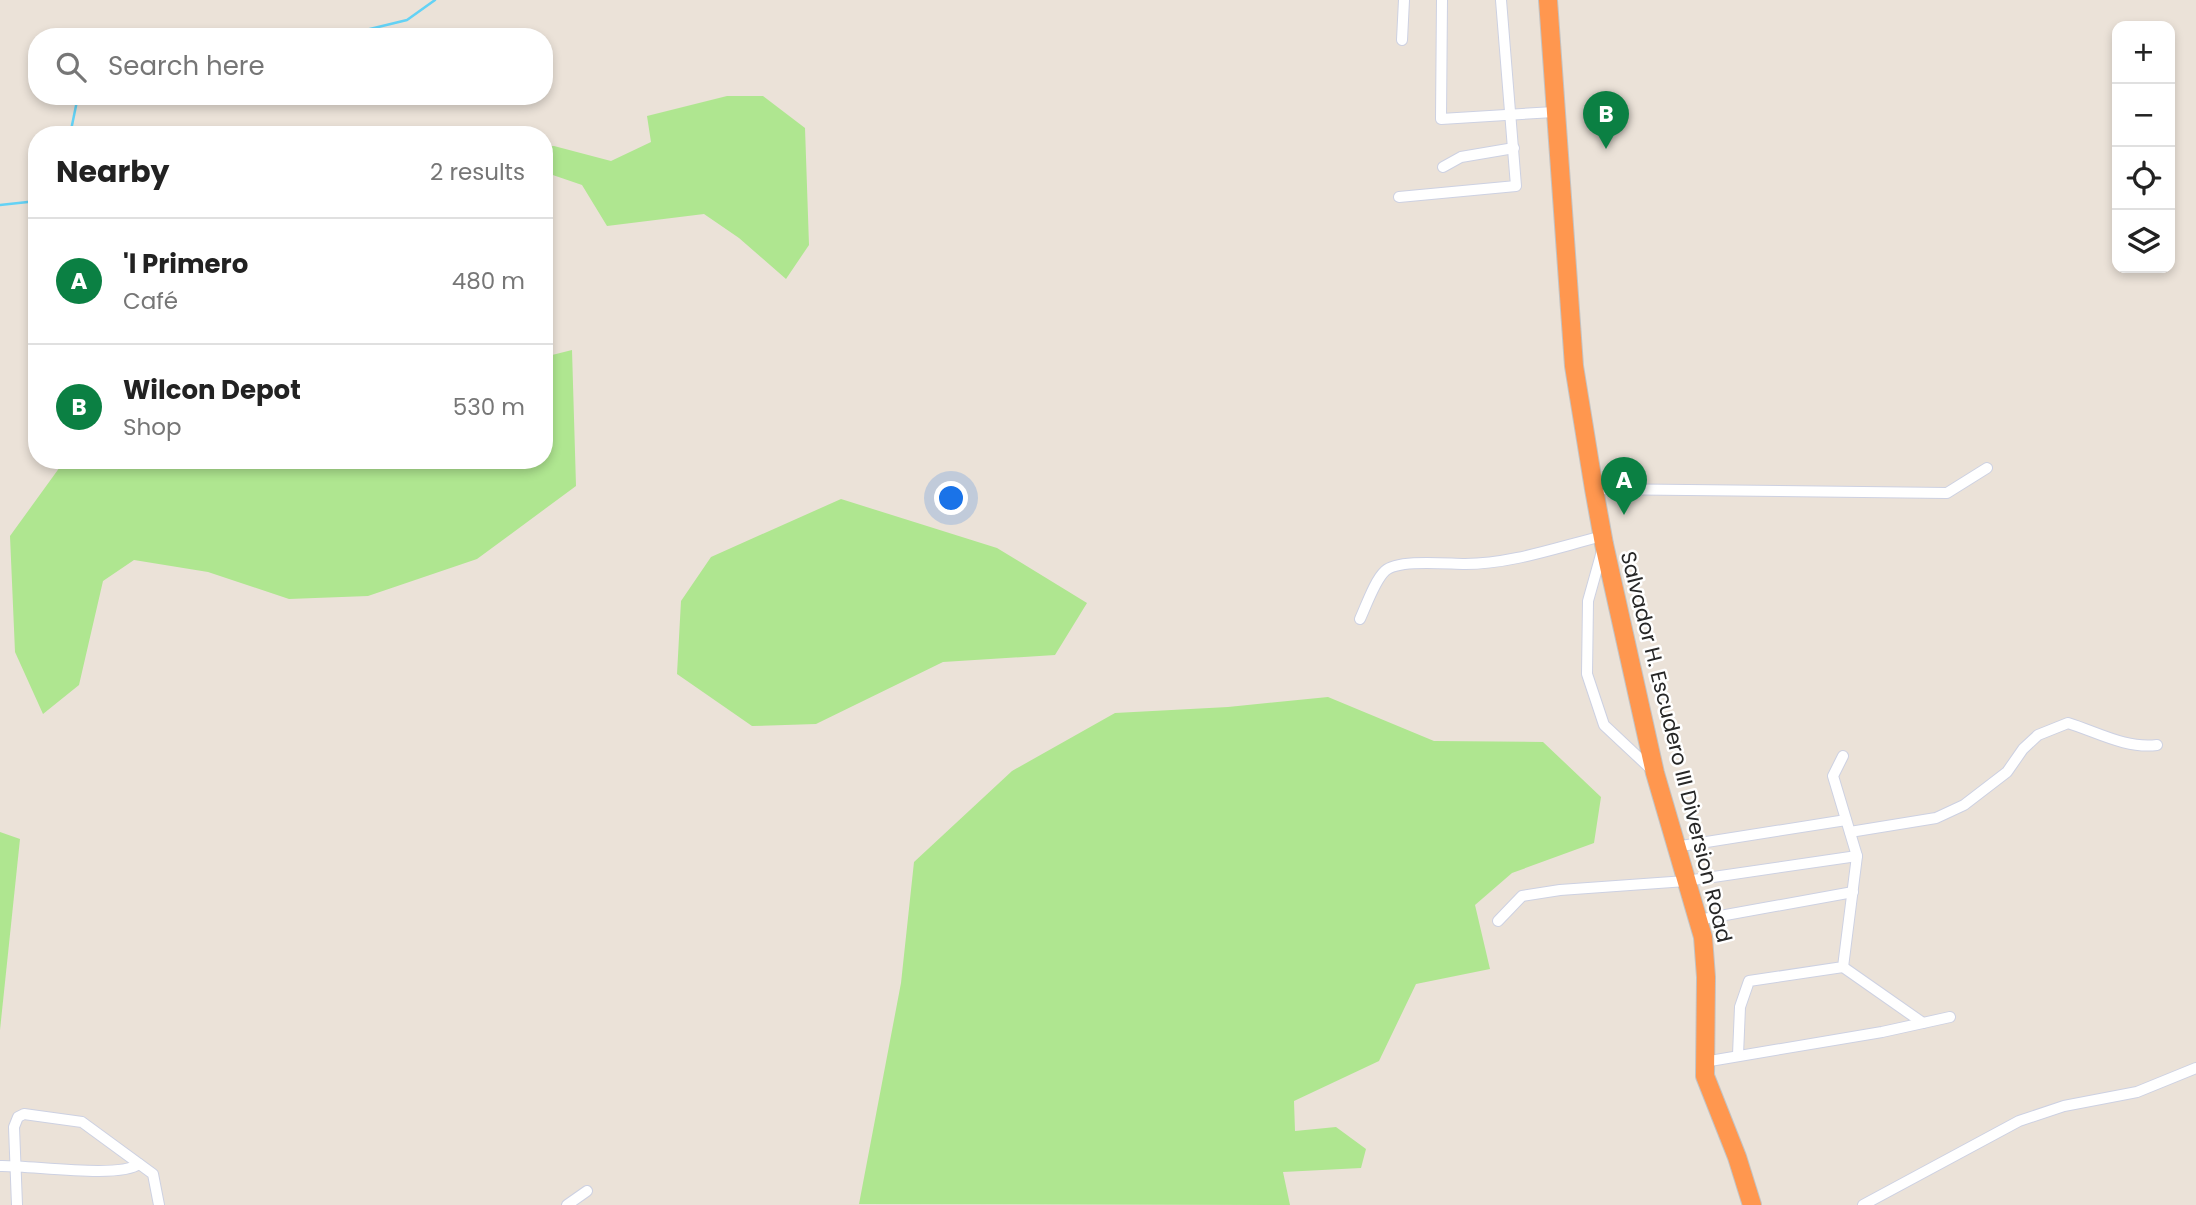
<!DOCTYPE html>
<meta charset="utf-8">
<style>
body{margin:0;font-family:Poppins,sans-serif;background:#f6f6f6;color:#222}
.controls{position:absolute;right:21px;top:21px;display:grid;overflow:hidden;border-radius:14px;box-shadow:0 4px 10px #0003}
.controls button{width:63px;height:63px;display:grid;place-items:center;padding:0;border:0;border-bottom:2px solid #e0e0e0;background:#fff;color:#222;font:35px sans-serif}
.you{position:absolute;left:952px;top:499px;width:24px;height:24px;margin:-18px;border:5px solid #fff;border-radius:50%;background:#1a73e8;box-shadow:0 0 0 10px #1a73e833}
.badge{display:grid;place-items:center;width:46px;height:46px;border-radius:50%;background:#0b8043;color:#fff;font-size:23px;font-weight:700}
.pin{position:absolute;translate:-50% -58px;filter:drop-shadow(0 2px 4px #0008)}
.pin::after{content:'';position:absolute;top:37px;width:24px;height:21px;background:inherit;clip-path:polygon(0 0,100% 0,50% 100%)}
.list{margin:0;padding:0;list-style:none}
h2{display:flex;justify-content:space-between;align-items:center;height:91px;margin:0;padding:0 28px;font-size:30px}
h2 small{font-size:23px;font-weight:400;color:#767676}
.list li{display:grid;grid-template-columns:46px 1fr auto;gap:21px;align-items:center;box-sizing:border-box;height:126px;padding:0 28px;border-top:2px solid #e0e0e0}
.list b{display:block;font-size:26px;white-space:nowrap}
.list p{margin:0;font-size:23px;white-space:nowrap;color:#767676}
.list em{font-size:23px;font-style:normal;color:#767676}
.icon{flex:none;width:38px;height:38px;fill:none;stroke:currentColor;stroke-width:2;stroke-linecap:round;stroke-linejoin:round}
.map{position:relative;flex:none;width:2196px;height:1205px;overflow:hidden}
.search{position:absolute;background:#fff;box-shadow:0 4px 10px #0003;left:28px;top:28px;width:525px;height:77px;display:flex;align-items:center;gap:18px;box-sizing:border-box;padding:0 24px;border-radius:28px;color:#767676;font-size:26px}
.panel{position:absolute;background:#fff;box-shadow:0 4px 10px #0003;left:28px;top:126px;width:525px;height:343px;border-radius:28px}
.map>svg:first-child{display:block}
.green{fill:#afe690}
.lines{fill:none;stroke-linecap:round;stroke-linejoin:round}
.stream{stroke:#63d2f5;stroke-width:2.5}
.street-casing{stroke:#cdd1e2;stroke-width:12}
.highway-casing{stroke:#c3c3c3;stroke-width:20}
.street{stroke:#fff;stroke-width:10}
.highway{stroke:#ff974f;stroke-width:18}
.labels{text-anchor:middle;stroke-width:5;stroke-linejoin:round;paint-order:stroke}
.street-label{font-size:21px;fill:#272727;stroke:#fff}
</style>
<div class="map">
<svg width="2196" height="1205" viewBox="0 0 2196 1205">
<rect width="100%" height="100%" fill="#ebe2d8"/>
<g class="green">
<polygon points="727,96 763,96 805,128 809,245 786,279 739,238 704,214 607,226 582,185 544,172 544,147 554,146 611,161 651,142 647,116"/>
<polygon points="572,350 576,486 477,559 368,596 289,599 208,572 134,560 103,581 79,685 43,714 15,652 10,536 65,460 544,460 544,357"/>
<polygon points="841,499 997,548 1087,603 1055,655 943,662 816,724 752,726 677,674 681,601 711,557"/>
<polygon points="1328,697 1434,741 1543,742 1601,797 1594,843 1512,873 1475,905 1490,969 1416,984 1379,1061 1294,1101 1295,1131 1336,1127 1366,1149 1361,1168 1283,1172 1290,1205 859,1204 901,983 914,862 1012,771 1115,713 1228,707"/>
<polygon points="0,832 20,839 0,1030"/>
</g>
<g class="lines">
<g class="stream">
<polyline points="337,37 407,20 435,0"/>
<polyline points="79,96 107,98 126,96"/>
<polyline points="70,135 78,96"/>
<polyline points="0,205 37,201"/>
</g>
<g class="street-casing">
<g id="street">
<polyline points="1442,0 1441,119 1554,112"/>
<polyline points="1402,40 1404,0"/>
<polyline points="1443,167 1461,157 1514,148"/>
<polyline points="1399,197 1516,186 1501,0"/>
<polyline points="1594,489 1947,493 1987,468"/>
<polyline points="1602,551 1588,601 1587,674 1604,725 1652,770"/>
<path d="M1360,619C1366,606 1375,580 1385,571C1398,559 1447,564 1465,564C1511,564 1558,547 1603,536"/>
<path d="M1850,832L1936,818L1964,805L2007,772L2023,749L2038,735L2068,723C2097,732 2126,749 2157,745"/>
<polyline points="1675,847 1846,820"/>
<polyline points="1698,920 1853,892"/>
<polyline points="1498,921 1522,896 1560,890 1686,881 1857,856"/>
<polyline points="1843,967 1923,1023"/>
<polyline points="1738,1055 1740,1007 1749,981 1843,967 1857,856 1833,776 1843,756"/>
<polyline points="1704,1062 1882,1032 1950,1017"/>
<path d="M0,1166C30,1165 119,1179 139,1164"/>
<polyline points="17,1205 14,1127 18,1117 24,1114 82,1122 153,1174 159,1205"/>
<polyline points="567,1205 587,1191"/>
<polyline points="1863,1205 2019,1121 2064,1106 2137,1092 2196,1068"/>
</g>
</g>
<g class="highway-casing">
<polyline id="highway" points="1548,0 1574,366 1594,489 1604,544 1655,773 1703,937 1706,977 1705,1076 1737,1157 1752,1205"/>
</g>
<use href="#street" class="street"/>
<use href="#highway" class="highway"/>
</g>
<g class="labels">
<g class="street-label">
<text transform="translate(1676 747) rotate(76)" y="7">Salvador H. Escudero III Diversion Road</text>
</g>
</g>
</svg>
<div class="controls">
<button>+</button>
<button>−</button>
<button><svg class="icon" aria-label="locate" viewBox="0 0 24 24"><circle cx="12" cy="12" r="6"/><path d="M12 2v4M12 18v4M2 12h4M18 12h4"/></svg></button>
<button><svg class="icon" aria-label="layers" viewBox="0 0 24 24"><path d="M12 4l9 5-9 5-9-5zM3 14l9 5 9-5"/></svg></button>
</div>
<div class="you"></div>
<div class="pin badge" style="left:1624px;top:515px">A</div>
<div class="pin badge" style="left:1606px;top:149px">B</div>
<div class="search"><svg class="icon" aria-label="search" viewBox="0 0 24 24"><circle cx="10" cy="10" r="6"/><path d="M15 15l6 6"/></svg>Search here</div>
<section class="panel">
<h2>Nearby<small>2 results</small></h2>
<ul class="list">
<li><span class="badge">A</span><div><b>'l Primero</b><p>Café</p></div><em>480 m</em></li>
<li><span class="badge">B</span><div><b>Wilcon Depot</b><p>Shop</p></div><em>530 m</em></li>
</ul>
</section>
</div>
